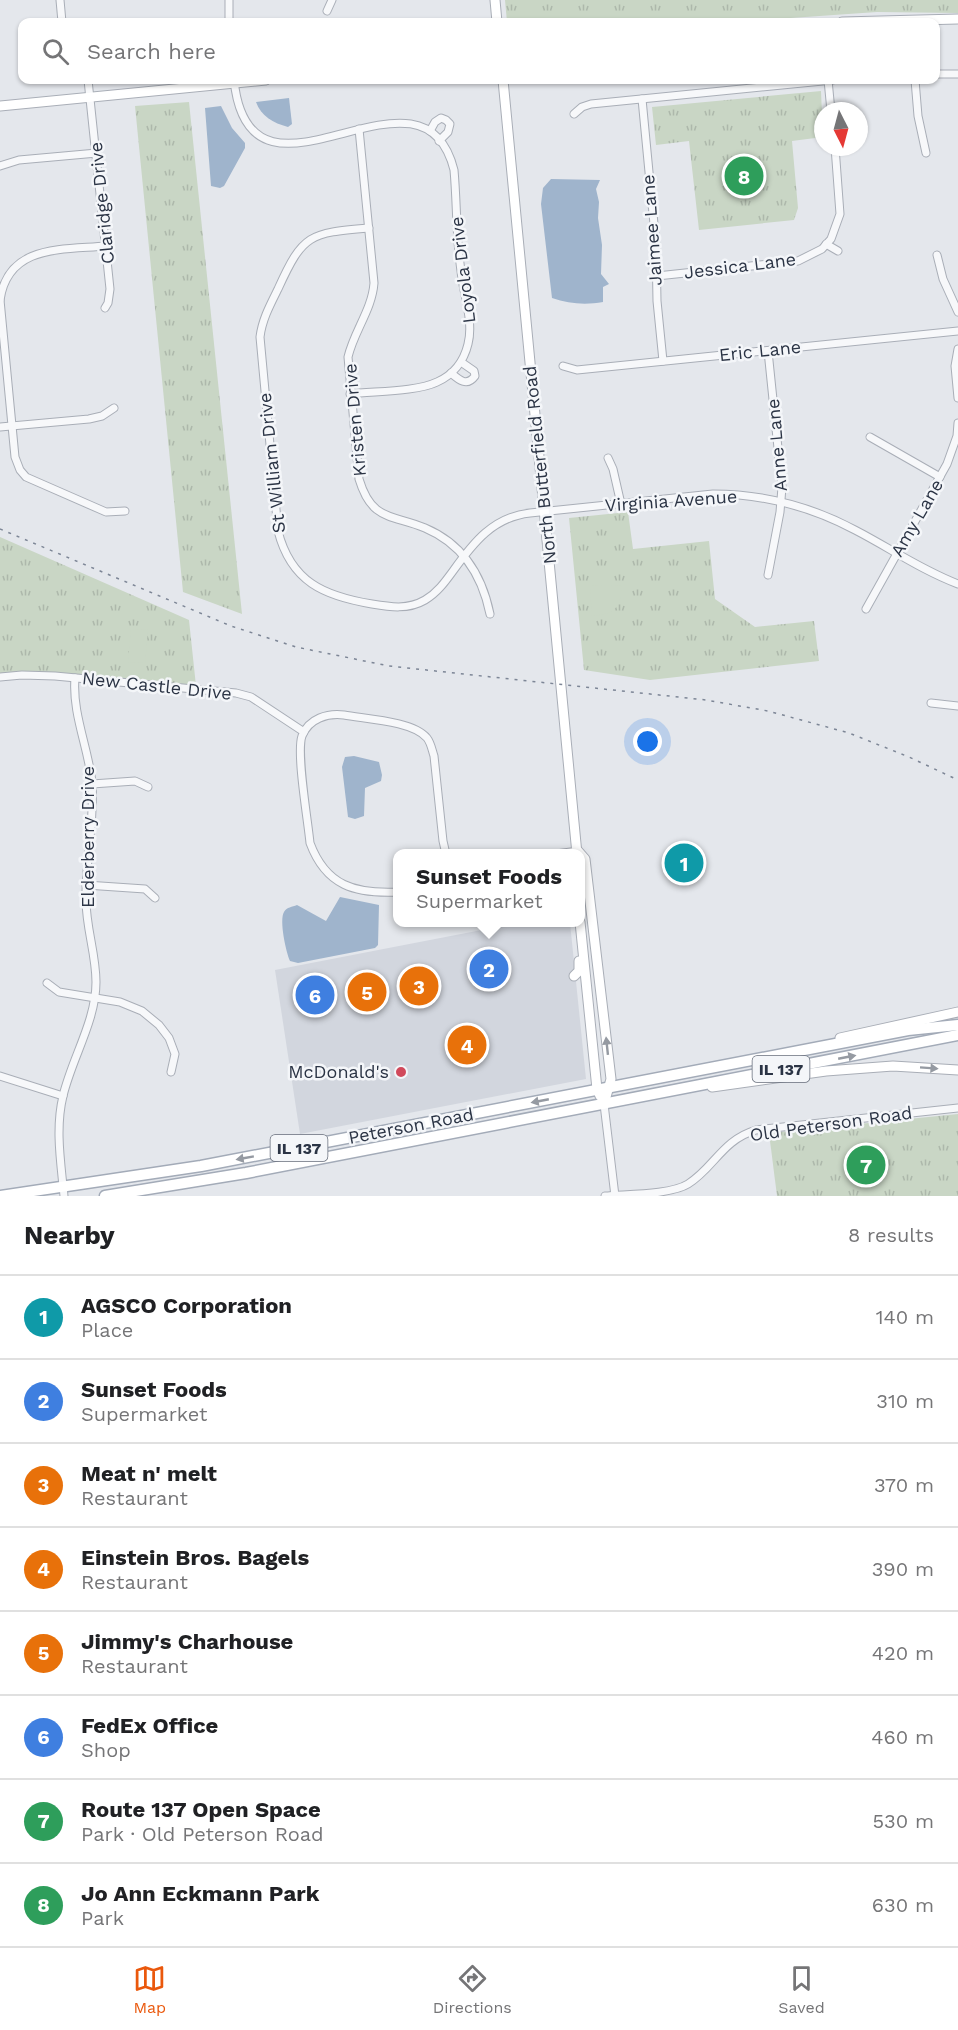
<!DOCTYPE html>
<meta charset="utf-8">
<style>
body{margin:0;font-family:"Work Sans",sans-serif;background:#f6f6f6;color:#202124}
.compass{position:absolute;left:814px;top:102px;width:54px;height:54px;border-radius:50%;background:#fff;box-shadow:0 2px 4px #0004;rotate:174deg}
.you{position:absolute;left:648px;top:742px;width:21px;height:21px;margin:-15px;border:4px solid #fff;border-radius:50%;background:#1a73e8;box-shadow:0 0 0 9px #1a73e833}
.badge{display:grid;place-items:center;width:39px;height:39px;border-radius:50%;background:#ea580c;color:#fff;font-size:20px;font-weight:700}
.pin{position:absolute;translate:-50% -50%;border:3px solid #fff;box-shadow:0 2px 6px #0006}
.popup{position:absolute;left:393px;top:849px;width:192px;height:78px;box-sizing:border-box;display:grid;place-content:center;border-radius:12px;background:#fff;filter:drop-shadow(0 2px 4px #0005);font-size:20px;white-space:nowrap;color:#757577}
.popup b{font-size:22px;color:#202124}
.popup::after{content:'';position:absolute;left:50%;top:100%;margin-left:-12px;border:12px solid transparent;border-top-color:#fff}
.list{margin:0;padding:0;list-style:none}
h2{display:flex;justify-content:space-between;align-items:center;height:78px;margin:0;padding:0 24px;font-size:26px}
h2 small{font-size:20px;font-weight:400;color:#757577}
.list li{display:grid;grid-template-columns:39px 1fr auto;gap:18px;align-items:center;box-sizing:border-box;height:84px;padding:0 24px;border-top:2px solid #e0e0e0}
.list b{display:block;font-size:22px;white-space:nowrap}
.list p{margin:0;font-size:20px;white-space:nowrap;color:#757577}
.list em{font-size:20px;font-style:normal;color:#757577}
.icon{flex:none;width:33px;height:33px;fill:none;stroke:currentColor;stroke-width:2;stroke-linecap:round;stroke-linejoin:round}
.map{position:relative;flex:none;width:958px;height:1196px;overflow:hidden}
.search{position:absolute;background:#fff;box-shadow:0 2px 4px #0004;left:18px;right:18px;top:18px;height:66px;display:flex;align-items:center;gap:15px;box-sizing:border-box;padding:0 21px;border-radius:12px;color:#757577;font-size:22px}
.sheet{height:750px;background:#fff}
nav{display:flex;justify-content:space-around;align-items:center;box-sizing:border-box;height:84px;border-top:2px solid #e0e0e0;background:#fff;font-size:16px;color:#757577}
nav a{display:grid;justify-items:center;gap:3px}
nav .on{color:#ea580c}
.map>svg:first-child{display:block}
.built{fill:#d2d6de}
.grass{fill:url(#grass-tufts)}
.pitch{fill:#c9d6c5}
.water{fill:#9fb4cc}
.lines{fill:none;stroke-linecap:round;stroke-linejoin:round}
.minor-casing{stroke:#a9aeb7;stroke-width:9}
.secondary-casing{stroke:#a9aeb7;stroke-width:11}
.primary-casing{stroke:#a3abb8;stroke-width:13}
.minor{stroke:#f7f8fa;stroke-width:7}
.secondary{stroke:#fff;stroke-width:9}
.primary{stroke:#fff;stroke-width:10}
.rail{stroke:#7d8696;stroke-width:1.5;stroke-dasharray:3 6;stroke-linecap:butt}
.oneway{fill:#959aa2}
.poi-dot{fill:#d1495b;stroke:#f4f6f9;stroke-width:2}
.labels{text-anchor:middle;stroke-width:5;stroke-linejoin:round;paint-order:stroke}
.shield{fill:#f4f6f9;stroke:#676e7b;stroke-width:1.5}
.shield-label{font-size:16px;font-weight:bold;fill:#2b3445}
.street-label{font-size:18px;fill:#2b3445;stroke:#f4f6f9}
.poi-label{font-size:18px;fill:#2b3445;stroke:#f4f6f9;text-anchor:end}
</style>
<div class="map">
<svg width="958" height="1196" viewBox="0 0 958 1196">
<defs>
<pattern id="grass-tufts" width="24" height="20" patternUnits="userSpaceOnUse" patternTransform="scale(1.5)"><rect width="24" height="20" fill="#c9d6c5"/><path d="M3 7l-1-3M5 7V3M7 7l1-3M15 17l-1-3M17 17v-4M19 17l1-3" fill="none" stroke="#adb8ab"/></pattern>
</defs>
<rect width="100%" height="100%" fill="#e4e7ec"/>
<polygon class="built" points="518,923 570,923 586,1079 300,1134 275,970"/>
<g class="grass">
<polygon points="505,0 958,0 958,13 877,12 734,22 507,22"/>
<polygon points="821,91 823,137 792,141 798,208 794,220 699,230 689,141 656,145 652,107"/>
<polygon points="189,102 242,614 183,592 135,106"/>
<polygon points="628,512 633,549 709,541 715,599 755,627 814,621 819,661 650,680 584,670 569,518"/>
<polygon points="0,537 189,620 196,686 47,673 0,674"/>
<polygon points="958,1114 958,1196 777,1196 769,1133"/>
</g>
<g class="pitch">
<path d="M621,585C622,608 614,614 592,616L590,588L592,586Z"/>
<polygon points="131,629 148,630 145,663 128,662"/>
</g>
<g class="water">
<path d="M289,98L292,124L288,127C273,123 261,116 256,102Z"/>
<polygon points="221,106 232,128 245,143 245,148 224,186 220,188 211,186 205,108"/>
<path d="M551,179L600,180L596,189L599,202L598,218L602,245L601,274L609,284L603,287V302C586,305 569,304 552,298L541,204L543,188Z"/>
<polygon points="354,756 379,762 382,775 381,781 365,788 364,816 355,819 348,817 342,767 345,757"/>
<path d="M340,897L379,905L378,945L375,948L298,963L290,961C286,952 279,920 284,912C287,907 292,907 297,905L326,921Z"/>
</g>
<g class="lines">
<g class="minor-casing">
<g id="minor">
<polyline points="60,0 62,22"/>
<polyline points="229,0 229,22"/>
<polyline points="327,11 332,0"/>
<polyline points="936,74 958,74"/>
<polyline points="88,80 110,289 108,303 105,308"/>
<path d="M234,80C250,234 422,42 454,170C457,203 456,237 461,271C463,294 474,321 468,344C464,361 453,375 437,382C416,392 374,391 350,394"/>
<polyline points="828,80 831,111"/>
<polyline points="915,80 918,116 926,153"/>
<polyline points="642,99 656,245 657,301 663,361"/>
<polyline points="574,114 582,107 591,104 833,80"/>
<path d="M359,129L374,283C372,310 354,331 348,357L359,479C372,522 392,514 425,528C463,544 482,575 490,614"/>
<polyline points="430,131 435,122 441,118 446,120 450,124 448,132 439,141"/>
<polyline points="0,166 19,160 97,153"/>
<path d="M369,228C309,233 303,234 278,289C270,305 262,320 260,337L278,531C291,582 324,596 372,604C390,607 408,610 425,600C437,593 445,582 453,571C473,543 493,517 530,513L713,494C764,494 810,506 855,530C890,548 921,570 958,584"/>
<polyline points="826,244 838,251"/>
<polyline points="937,255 943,279 958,312"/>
<polyline points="657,276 798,261 822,249 831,239 840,214 835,147"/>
<polyline points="0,300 15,457 20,470 26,477 106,512 125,511"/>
<path d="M0,300C8,244 63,250 106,246"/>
<polyline points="958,349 955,366 958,398"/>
<polyline points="563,366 577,370 958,331"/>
<path d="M451,373C459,380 467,387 475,376L474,371L461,362"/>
<polyline points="0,427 89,419 102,416 114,408"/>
<polyline points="870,437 940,477"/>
<polyline points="608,458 613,469 621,504"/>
<polyline points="768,575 780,512 782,487 768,351"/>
<polyline points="866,609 947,464 957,436 958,423"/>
<polyline points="0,677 22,675 55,676 236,693 251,697 304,732"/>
<polyline points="931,703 958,706"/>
<polyline points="92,784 135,781 148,787"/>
<polyline points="556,854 578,851"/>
<polyline points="86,885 145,889 155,898"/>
<path d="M398,892C355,894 326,886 310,843C308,821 296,753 302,736C309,718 328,713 344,715C366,719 413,721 427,738C431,743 432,750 434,756L443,841L446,854"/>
<polyline points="47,983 59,992 120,1002 142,1011 159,1025 169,1038 175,1054 171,1072"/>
<polyline points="0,1076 63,1096"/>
<polyline points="604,1104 615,1196"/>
<path d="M64,1196C61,1163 55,1129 63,1096C72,1058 96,1021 96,982C96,954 86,928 86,900C85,862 95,819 92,782C88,747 72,713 75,678"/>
<path d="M605,1196C626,1194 670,1195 688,1184C714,1168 722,1140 756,1130L958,1108"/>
</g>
</g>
<g class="secondary-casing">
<g id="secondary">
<polyline points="495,0 497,22"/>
<polyline points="842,22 958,19"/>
<polyline points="503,80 577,854"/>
<polyline points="0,106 266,80"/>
<polyline points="578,851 585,859 611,1079 604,1104"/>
<polyline points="580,922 597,1089 600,1096"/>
<polyline points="574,976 579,971 579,961"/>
<polyline points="840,1038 958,1012"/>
<polyline points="712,1087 826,1071 893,1066 958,1070"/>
</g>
</g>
<g class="primary-casing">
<g id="primary">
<polyline points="0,1196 201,1166 908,1030 958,1025"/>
<polyline points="105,1196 246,1173 958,1035"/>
</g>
</g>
<use href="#minor" class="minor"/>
<use href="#secondary" class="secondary"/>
<use href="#primary" class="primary"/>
<polyline class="rail" points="0,529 231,626 296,647 389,666 706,700 768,711 849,733 909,757 958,780"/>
</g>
<defs><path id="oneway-solid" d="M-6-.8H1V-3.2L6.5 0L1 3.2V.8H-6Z" transform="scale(1.5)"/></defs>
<g class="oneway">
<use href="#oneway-solid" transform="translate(607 1046) rotate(-96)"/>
<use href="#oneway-solid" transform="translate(847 1057) rotate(-11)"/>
<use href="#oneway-solid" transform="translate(929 1068) rotate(4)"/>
<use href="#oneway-solid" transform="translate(540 1101) rotate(169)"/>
<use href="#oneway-solid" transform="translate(245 1158) rotate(170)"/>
</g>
<circle class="poi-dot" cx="401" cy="1072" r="6"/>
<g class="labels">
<g class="shield">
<rect x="752.5" y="1056" width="57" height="26" rx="4.5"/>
<rect x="270.5" y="1135" width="57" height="26" rx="4.5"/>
</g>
<g class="shield-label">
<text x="781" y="1075">IL 137</text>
<text x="299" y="1154">IL 137</text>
</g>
<g class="street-label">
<text transform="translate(102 203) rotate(-96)" y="6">Claridge Drive</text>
<text transform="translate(652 230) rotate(-94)" y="6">Jaimee Lane</text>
<text transform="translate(740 266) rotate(-7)" y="6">Jessica Lane</text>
<text transform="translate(463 270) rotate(-97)" y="6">Loyola Drive</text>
<text transform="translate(760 351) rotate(-6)" y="6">Eric Lane</text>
<text transform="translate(355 420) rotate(-95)" y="6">Kristen Drive</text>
<text transform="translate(777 445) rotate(-95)" y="6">Anne Lane</text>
<text transform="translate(272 463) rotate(-96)" y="6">St William Drive</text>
<text transform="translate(540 465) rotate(-96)" y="6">North Butterfield Road</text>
<text transform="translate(671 501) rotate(-4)" y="6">Virginia Avenue</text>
<text transform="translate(917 518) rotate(-60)" y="6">Amy Lane</text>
<text transform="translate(157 686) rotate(6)" y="6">New Castle Drive</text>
<text transform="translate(88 837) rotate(-90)" y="6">Elderberry Drive</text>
<text transform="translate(831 1124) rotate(-8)" y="6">Old Peterson Road</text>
<text transform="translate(411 1126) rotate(-11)" y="6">Peterson Road</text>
</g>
<g class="poi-label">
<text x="389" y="1078">McDonald's</text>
</g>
</g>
</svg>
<svg class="compass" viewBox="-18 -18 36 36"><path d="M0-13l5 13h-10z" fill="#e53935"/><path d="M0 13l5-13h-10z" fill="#757577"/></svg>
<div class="you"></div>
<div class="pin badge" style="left:684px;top:863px;background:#0f9aa8">1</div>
<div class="pin badge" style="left:489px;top:969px;background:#3f7fe0">2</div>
<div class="popup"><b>Sunset Foods</b>Supermarket</div>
<div class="pin badge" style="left:419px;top:986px;background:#e8710a">3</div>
<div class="pin badge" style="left:467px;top:1045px;background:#e8710a">4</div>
<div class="pin badge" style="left:367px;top:992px;background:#e8710a">5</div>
<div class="pin badge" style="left:315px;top:995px;background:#3f7fe0">6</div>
<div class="pin badge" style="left:866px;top:1165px;background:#2e9e5b">7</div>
<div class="pin badge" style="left:744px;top:176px;background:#2e9e5b">8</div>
<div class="search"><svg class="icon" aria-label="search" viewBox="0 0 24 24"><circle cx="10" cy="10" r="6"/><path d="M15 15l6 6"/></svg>Search here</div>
</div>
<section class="sheet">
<h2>Nearby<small>8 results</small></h2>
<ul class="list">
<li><span class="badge" style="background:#0f9aa8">1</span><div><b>AGSCO Corporation</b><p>Place</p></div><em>140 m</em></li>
<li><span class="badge" style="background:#3f7fe0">2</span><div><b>Sunset Foods</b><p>Supermarket</p></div><em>310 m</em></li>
<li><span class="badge" style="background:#e8710a">3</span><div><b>Meat n' melt</b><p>Restaurant</p></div><em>370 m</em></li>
<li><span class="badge" style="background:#e8710a">4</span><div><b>Einstein Bros. Bagels</b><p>Restaurant</p></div><em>390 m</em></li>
<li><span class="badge" style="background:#e8710a">5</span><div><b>Jimmy's Charhouse</b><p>Restaurant</p></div><em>420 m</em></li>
<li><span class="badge" style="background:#3f7fe0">6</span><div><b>FedEx Office</b><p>Shop</p></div><em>460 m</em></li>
<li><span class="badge" style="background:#2e9e5b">7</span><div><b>Route 137 Open Space</b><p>Park · Old Peterson Road</p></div><em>530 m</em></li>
<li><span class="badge" style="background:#2e9e5b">8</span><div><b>Jo Ann Eckmann Park</b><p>Park</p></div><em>630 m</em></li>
</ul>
</section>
<nav>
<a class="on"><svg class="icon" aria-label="map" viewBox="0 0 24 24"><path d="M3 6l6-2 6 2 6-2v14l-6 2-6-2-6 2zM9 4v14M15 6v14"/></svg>Map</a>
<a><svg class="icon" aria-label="directions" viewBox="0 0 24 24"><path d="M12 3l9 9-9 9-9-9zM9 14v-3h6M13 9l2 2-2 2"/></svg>Directions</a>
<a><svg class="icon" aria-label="saved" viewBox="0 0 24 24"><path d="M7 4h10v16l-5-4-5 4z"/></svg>Saved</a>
</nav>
